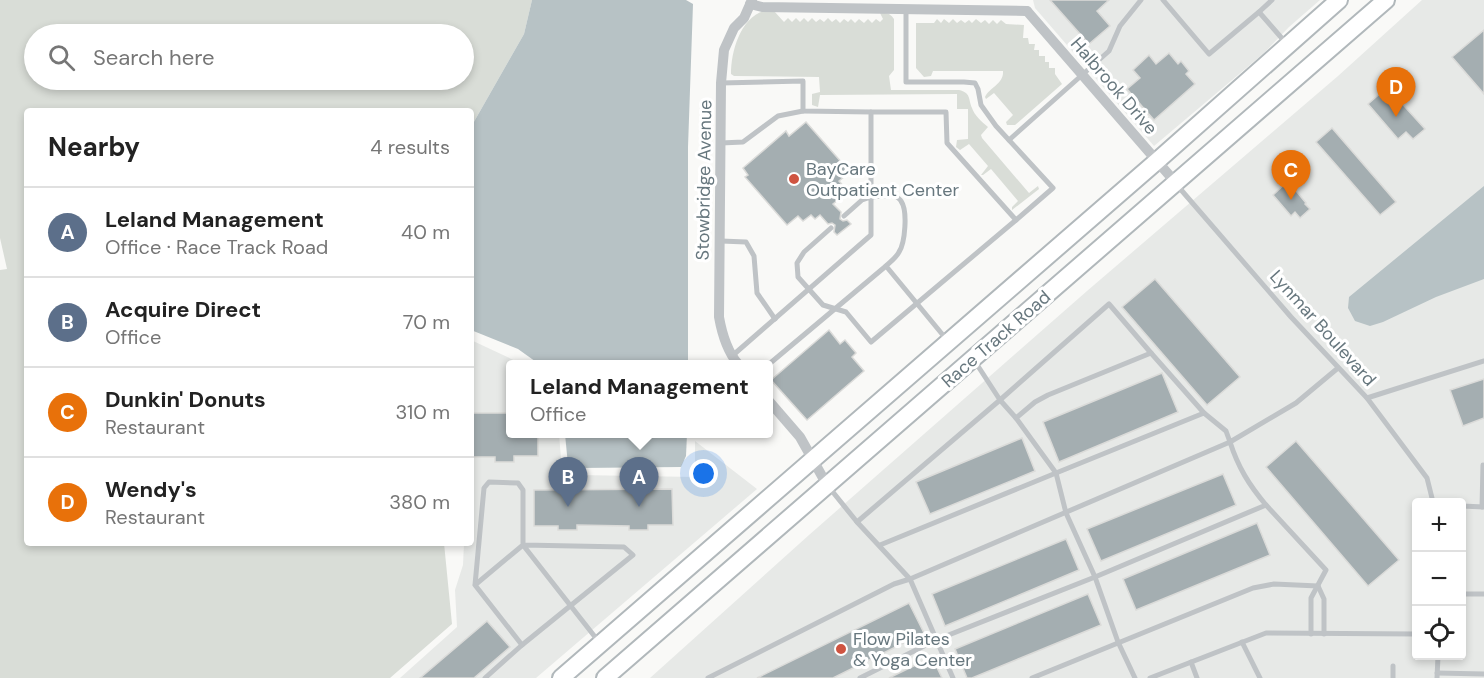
<!DOCTYPE html>
<meta charset="utf-8">
<style>
body{margin:0;font-family:"DM Sans",sans-serif;background:#f2f2f2;color:#222}
.controls{position:absolute;right:18px;bottom:18px;display:grid;overflow:hidden;border-radius:6px;box-shadow:0 3px 9px #0003}
.controls button{width:54px;height:54px;display:grid;place-items:center;padding:0;border:0;border-bottom:2px solid #e0e0e0;background:#fff;color:#222;font:30px sans-serif}
.you{position:absolute;left:704px;top:474px;width:21px;height:21px;margin:-15px;border:4px solid #fff;border-radius:50%;background:#1a73e8;box-shadow:0 0 0 9px #1a73e833}
.badge{display:grid;place-items:center;width:39px;height:39px;border-radius:50%;background:#111827;color:#fff;font-size:20px;font-weight:700}
.pin{position:absolute;translate:-50% -50px;filter:drop-shadow(0 2px 3px #0008)}
.pin::after{content:'';position:absolute;top:32px;width:21px;height:18px;background:inherit;clip-path:polygon(0 0,100% 0,50% 100%)}
.popup{position:absolute;left:506px;top:360px;width:267px;height:78px;box-sizing:border-box;display:grid;place-content:center;border-radius:6px;background:#fff;filter:drop-shadow(0 2px 4px #0005);font-size:20px;white-space:nowrap;color:#767676}
.popup b{font-size:22px;color:#222}
.popup::after{content:'';position:absolute;left:50%;top:100%;margin-left:-12px;border:12px solid transparent;border-top-color:#fff}
.list{margin:0;padding:0;list-style:none}
h2{display:flex;justify-content:space-between;align-items:center;height:78px;margin:0;padding:0 24px;font-size:26px}
h2 small{font-size:20px;font-weight:400;color:#767676}
.list li{display:grid;grid-template-columns:39px 1fr auto;gap:18px;align-items:center;box-sizing:border-box;height:90px;padding:0 24px;border-top:2px solid #e0e0e0}
.list b{display:block;font-size:22px;white-space:nowrap}
.list p{margin:0;font-size:20px;white-space:nowrap;color:#767676}
.list em{font-size:20px;font-style:normal;color:#767676}
.icon{flex:none;width:33px;height:33px;fill:none;stroke:currentColor;stroke-width:2;stroke-linecap:round;stroke-linejoin:round}
.map{position:relative;flex:none;width:1484px;height:678px;overflow:hidden}
.search{position:absolute;background:#fff;box-shadow:0 3px 9px #0003;left:24px;top:24px;width:450px;height:66px;display:flex;align-items:center;gap:15px;box-sizing:border-box;padding:0 21px;border-radius:33px;color:#767676;font-size:22px}
.panel{position:absolute;background:#fff;box-shadow:0 3px 9px #0003;left:24px;top:108px;width:450px;height:438px;border-radius:6px}
.map>svg:first-child{display:block}
.built{fill:#e7e9e7;fill-rule:evenodd}
.green{fill:#d9ddd7;fill-rule:evenodd}
.water{fill:#b7c2c5}
.building{fill:#a4aeb1;stroke:#dbdbd9;stroke-width:1.5}
.lines{fill:none;stroke-linecap:round;stroke-linejoin:round}
.secondary-casing{stroke:#b1b8bb;stroke-width:20}
.lane{stroke:#bfc3c6;stroke-width:5}
.street{stroke:#bfc3c6;stroke-width:10}
.secondary{stroke:#fff;stroke-width:16}
.poi-dot{fill:#cf5441;stroke:#fff;stroke-width:2}
.labels{text-anchor:middle;stroke-width:6;stroke-linejoin:round;paint-order:stroke}
.street-label{font-size:18px;fill:#67777e;stroke:#fff}
.poi-label{font-size:18px;fill:#67777e;stroke:#fff;text-anchor:start}
</style>
<div class="map">
<svg width="1484" height="678" viewBox="0 0 1484 678">
<rect width="100%" height="100%" fill="#f9f9f7"/>
<g class="built">
<polygon points="1033,0 1320,0 1289,27 1264,53 1154,146 1035,8"/>
<path d="M1422,0H1484V678H650L809,535L1087,291L1338,76ZM1416,502H1462V656H1416Z"/>
<polygon points="471,340 522,364 510,364 510,434 559,434 561,459 564,470 579,475 695,477 695,441 757,489 536,678 400,678 457,627 455,590 463,565 464,543 471,543"/>
</g>
<g class="green">
<path d="M0,0H532L524,34L471,127V111H27V543H444L452,624L390,678H0V270L7,269L0,238ZM34,34H464V80H34Z"/>
<path d="M764,11H774L784,22L788,18L792,22L796,18L800,22L804,18L808,22L812,18L816,22L820,19L824,22L828,18L832,22L836,19L840,23L844,19L848,22L851,19L855,23L859,19L864,23L868,19L872,23L876,19L880,22L883,19L880,13C886,12 891,14 894,19V70L889,76L891,90H959C971,93 968,98 972,108C974,115 982,122 988,127L981,135L982,138L1029,193L1038,186L1039,189L1012,210V207L1018,201L991,169L983,175H981L988,166L969,144L960,150L956,147L957,140L968,139V109H957V94L820,95L818,107L812,105V94L820,92L819,77L734,76L731,74C731,52 740,18 764,11Z"/>
<path d="M937,19L941,23L944,19L949,23L953,19L957,23L961,20L965,23L969,20L972,23L976,19L981,23L985,20L989,24L993,20L997,24L1001,20L1006,24L1024,25L1023,38H1028L1029,44H1035L1034,50H1039V56H1045V62H1049V68H1055V74L1062,84L1015,125H1007L1006,122L1013,115L994,93L986,99L985,97C990,87 1004,84 1003,71H933L931,76L924,77L916,68V23H934Z"/>
</g>
<g class="water">
<polygon points="532,0 686,0 693,4 688,147 688,364 539,364 518,349 471,330 471,127 524,34"/>
<polygon points="1484,186 1484,279 1436,297 1383,322 1370,326 1355,321 1348,308 1349,297"/>
<polygon points="565,434 687,434 686,456 681,467 579,468 568,465"/>
</g>
<g class="building">
<polygon points="1050,0 1109,0 1097,11 1110,26 1089,44"/>
<polygon points="1484,30 1484,94 1452,57"/>
<polygon points="1169,53 1178,64 1181,61 1189,71 1186,74 1195,84 1154,120 1127,89 1140,78 1133,70 1149,55 1156,64"/>
<polygon points="1384,90 1393,100 1396,97 1425,129 1413,139 1406,132 1398,139 1368,104"/>
<polygon points="806,122 850,172 839,181 845,188 836,196 839,199 833,204 841,212 840,219 843,221 847,220 851,224 837,235 834,232 835,225 832,223 828,224 820,215 815,219 811,215 803,221 798,216 787,225 745,177 748,175 743,168 786,131 789,136"/>
<polygon points="1332,128 1396,202 1380,215 1316,142"/>
<polygon points="1288,181 1306,203 1305,204 1310,209 1300,218 1295,212 1291,216 1273,195"/>
<polygon points="1155,279 1240,377 1207,405 1122,307"/>
<polygon points="829,330 840,344 845,340 856,353 852,357 864,371 807,420 771,380"/>
<polygon points="1162,373 1178,412 1059,462 1043,422"/>
<polygon points="1484,379 1484,418 1463,426 1450,390"/>
<polygon points="471,413 510,413 510,434 538,434 538,456 514,456 514,462 495,462 495,457 471,457"/>
<polygon points="1022,438 1035,471 930,514 916,482"/>
<polygon points="1296,441 1399,560 1368,586 1266,467"/>
<polygon points="1223,474 1236,505 1101,561 1087,529"/>
<polygon points="672,489 673,525 648,525 648,530 629,530 629,526 577,525 577,530 558,530 558,526 534,526 534,490"/>
<polygon points="1257,523 1270,555 1136,610 1123,579"/>
<polygon points="1066,539 1079,570 945,626 932,594"/>
<polygon points="1088,594 1101,625 972,678 967,678 955,649"/>
<polygon points="909,603 924,633 833,678 757,678"/>
<polygon points="487,621 510,647 474,678 420,678"/>
<polygon points="932,657 942,678 889,678"/>
</g>
<g class="lines">
<g class="secondary-casing">
<g id="secondary">
<polyline points="561,678 1157,161 1339,0"/>
<polyline points="605,678 1386,0"/>
</g>
</g>
<g class="lane">
<polyline points="1163,0 1209,54 1259,12 1286,43"/>
<polyline points="906,9 906,82 964,82 975,83 978,89 981,105 996,126 1053,188 1016,220"/>
<polyline points="1259,12 1272,0"/>
<path d="M721,83L803,81V111L871,112V197L894,195C897,197 900,199 901,201C908,211 905,243 899,252C896,258 890,262 886,266L947,340"/>
<polyline points="1009,140 1109,51 1120,26 1141,0"/>
<polyline points="721,143 743,142 778,116 803,111"/>
<polyline points="1176,184 1291,317 1367,398 1427,478 1433,502"/>
<polyline points="831,228 804,252 797,263 798,277 823,305 846,312 871,342 1016,220 947,143 946,112 871,112"/>
<polyline points="721,241 746,242 754,256 757,293 775,319"/>
<polyline points="732,356 871,235 871,197 862,200 844,216"/>
<polyline points="974,360 1000,400 1109,304 1151,353"/>
<polyline points="768,365 886,266"/>
<polyline points="1367,398 1484,361"/>
<polyline points="828,486 857,522 910,579 953,678"/>
<polyline points="1266,505 1326,570 1311,598 1311,634"/>
<polyline points="1462,506 1484,507"/>
<polyline points="1482,507 1483,465"/>
<polyline points="857,522 1000,400 1016,418"/>
<polyline points="880,545 1056,473 1016,418 1035,402 1048,395 1151,353 1204,413"/>
<polyline points="475,585 523,545 624,547 633,555 522,645 475,585 484,488 489,482 518,483 523,490 523,545 599,642"/>
<polyline points="1318,586 1324,599 1324,634"/>
<polyline points="1462,594 1484,594"/>
<polyline points="1242,642 1260,678"/>
<polyline points="1191,662 1197,678"/>
<polyline points="1437,673 1484,674"/>
<polyline points="485,678 522,645"/>
<path d="M708,678L894,584L910,579L1230,442C1238,467 1249,485 1266,505L1095,577L936,640L860,678"/>
<polyline points="1032,678 1253,588 1274,584 1318,586"/>
<polyline points="1135,678 1118,642 1095,577 1066,513 1056,473 1204,413 1226,431 1230,442 1296,403 1338,368"/>
<polyline points="1150,678 1266,633 1416,634"/>
<polyline points="1393,678 1393,666"/>
<polyline points="1437,678 1438,656"/>
</g>
<g class="street">
<polyline points="750,4 762,7 1027,11"/>
<polyline points="1027,11 1176,183"/>
<path d="M738,364C727,351 722,334 719,317L721,83L724,50L734,28L744,18L752,0"/>
<polyline points="768,400 800,437 827,485"/>
</g>
<use href="#secondary" class="secondary"/>
</g>
<g class="poi-dot">
<circle cx="794" cy="179" r="6"/>
<circle cx="841" cy="649" r="6"/>
</g>
<g class="labels">
<g class="street-label">
<text transform="translate(1114 86) rotate(49)" y="6">Halbrook Drive</text>
<text transform="translate(704 180) rotate(-89)" y="6">Stowbridge Avenue</text>
<text transform="translate(1323 328) rotate(48)" y="6">Lynmar Boulevard</text>
<text transform="translate(996 339) rotate(-41)" y="6">Race Track Road</text>
</g>
<g class="poi-label">
<text x="806" y="175">BayCare<tspan x="806" dy="21">Outpatient Center</tspan></text>
<text x="853" y="645">Flow Pilates<tspan x="853" dy="21">&amp; Yoga Center</tspan></text>
</g>
</g>
</svg>
<div class="controls">
<button>+</button>
<button>−</button>
<button><svg class="icon" aria-label="locate" viewBox="0 0 24 24"><circle cx="12" cy="12" r="6"/><path d="M12 2v4M12 18v4M2 12h4M18 12h4"/></svg></button>
</div>
<div class="you"></div>
<div class="pin badge" style="left:639px;top:507px;background:#5c6f8a">A</div>
<div class="popup"><b>Leland Management</b>Office</div>
<div class="pin badge" style="left:568px;top:507px;background:#5c6f8a">B</div>
<div class="pin badge" style="left:1291px;top:200px;background:#e8710a">C</div>
<div class="pin badge" style="left:1396px;top:117px;background:#e8710a">D</div>
<div class="search"><svg class="icon" aria-label="search" viewBox="0 0 24 24"><circle cx="10" cy="10" r="6"/><path d="M15 15l6 6"/></svg>Search here</div>
<section class="panel">
<h2>Nearby<small>4 results</small></h2>
<ul class="list">
<li><span class="badge" style="background:#5c6f8a">A</span><div><b>Leland Management</b><p>Office · Race Track Road</p></div><em>40 m</em></li>
<li><span class="badge" style="background:#5c6f8a">B</span><div><b>Acquire Direct</b><p>Office</p></div><em>70 m</em></li>
<li><span class="badge" style="background:#e8710a">C</span><div><b>Dunkin' Donuts</b><p>Restaurant</p></div><em>310 m</em></li>
<li><span class="badge" style="background:#e8710a">D</span><div><b>Wendy's</b><p>Restaurant</p></div><em>380 m</em></li>
</ul>
</section>
</div>
